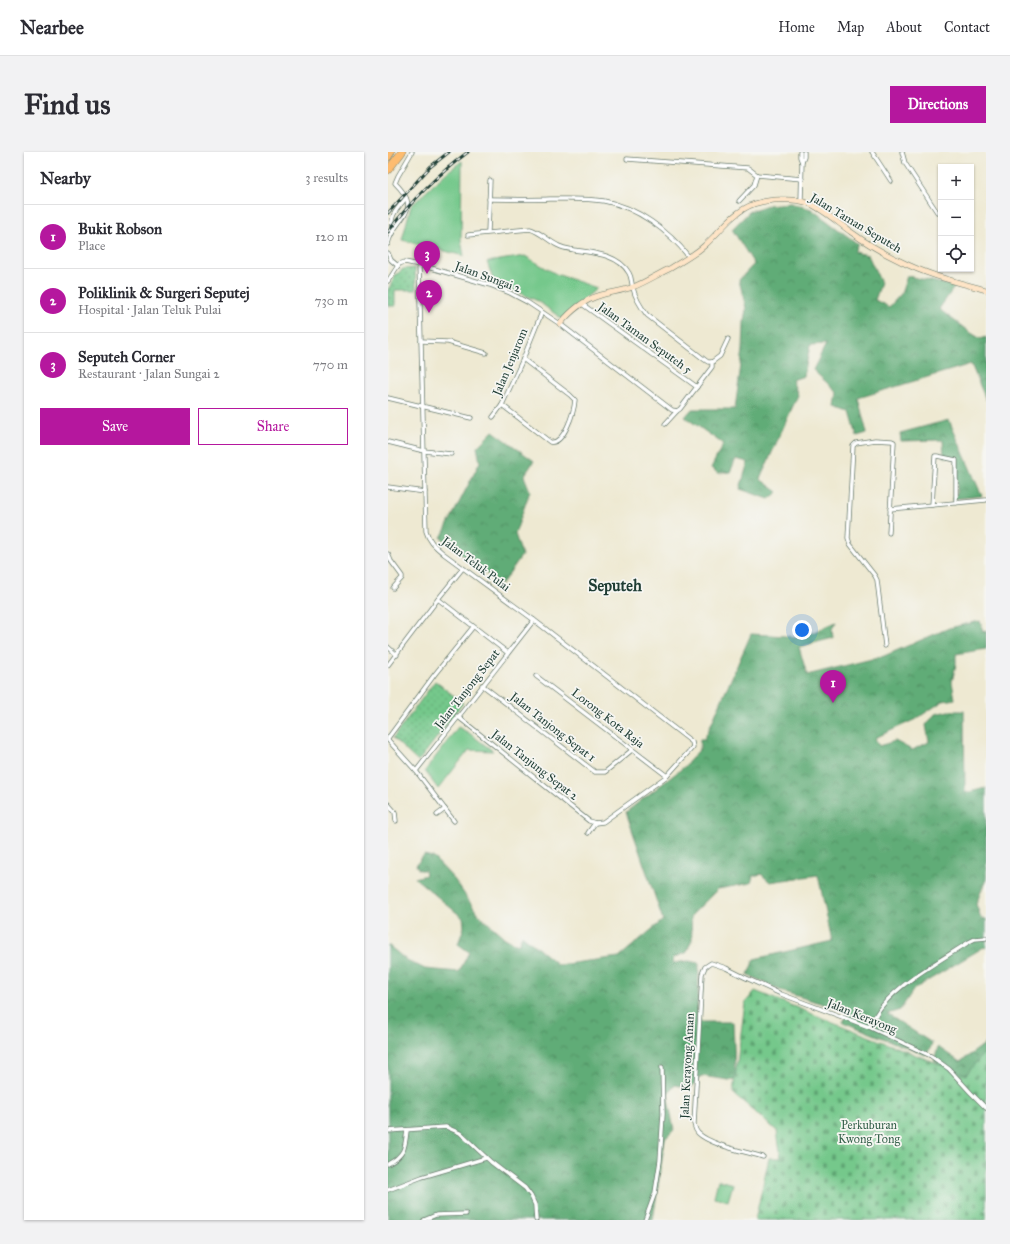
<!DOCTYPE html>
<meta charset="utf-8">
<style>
body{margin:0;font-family:"IM FELL Great Primer",serif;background:#f2f2f3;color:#2b2b33}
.controls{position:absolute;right:12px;top:12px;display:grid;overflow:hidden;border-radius:0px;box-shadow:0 1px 3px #0004}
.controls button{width:36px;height:36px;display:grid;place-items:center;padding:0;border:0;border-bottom:1px solid #e1e1e2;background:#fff;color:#2b2b33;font:20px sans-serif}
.you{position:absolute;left:414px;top:478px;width:14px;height:14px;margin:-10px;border:3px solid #fff;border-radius:50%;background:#1a73e8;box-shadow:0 0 0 6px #1a73e833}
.badge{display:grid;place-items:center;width:26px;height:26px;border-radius:50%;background:#b5179e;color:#fff;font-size:13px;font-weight:700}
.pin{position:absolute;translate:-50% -33px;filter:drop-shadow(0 1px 2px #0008)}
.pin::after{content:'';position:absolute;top:21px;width:14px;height:12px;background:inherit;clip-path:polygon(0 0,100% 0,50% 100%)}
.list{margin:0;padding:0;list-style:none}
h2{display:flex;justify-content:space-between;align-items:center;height:52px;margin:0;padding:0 16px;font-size:17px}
h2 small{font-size:13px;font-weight:400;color:#7c7c81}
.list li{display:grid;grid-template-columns:26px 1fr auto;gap:12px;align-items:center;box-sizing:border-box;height:64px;padding:0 16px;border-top:1px solid #e1e1e2}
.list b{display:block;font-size:15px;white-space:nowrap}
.list p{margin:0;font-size:13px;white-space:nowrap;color:#7c7c81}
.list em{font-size:13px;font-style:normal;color:#7c7c81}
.actions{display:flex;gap:8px;padding:12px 16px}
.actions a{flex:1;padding:9px 0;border:1px solid #b5179e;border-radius:0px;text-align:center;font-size:14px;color:#b5179e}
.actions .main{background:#b5179e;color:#fff}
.icon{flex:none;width:22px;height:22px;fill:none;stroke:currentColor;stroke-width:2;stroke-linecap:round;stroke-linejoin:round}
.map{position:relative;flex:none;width:598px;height:1068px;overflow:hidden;border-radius:0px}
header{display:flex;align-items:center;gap:24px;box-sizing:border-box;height:56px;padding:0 20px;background:#fff;border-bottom:1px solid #e1e1e2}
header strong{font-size:19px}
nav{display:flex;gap:22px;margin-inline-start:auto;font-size:14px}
.intro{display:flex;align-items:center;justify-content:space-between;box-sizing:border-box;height:96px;padding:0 24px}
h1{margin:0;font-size:28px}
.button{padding:10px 18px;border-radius:0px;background:#b5179e;color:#fff;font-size:14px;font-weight:700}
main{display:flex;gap:24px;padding:0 24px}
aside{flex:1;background:#fff;border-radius:0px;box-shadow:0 1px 3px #0004}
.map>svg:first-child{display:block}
.grass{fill:#75c88b;stroke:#4a8260}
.forest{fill:url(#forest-crowns);stroke:#407456}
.cemetery{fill:url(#cemetery-stones);stroke:#4a8260}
.park{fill:url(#park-dots);stroke:#4a8260}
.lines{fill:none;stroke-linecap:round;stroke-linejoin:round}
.street-casing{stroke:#67796b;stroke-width:5}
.secondary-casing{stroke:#67796b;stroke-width:6}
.highway-casing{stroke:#67796b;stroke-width:8}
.street{stroke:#fff;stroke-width:3.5}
.secondary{stroke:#fee4c6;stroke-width:5}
.highway{stroke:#fdbc70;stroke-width:7}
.rail-casing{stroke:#1f3d34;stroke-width:3}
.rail{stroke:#f6f6f2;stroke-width:1.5;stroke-dasharray:4.5;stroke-linecap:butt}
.labels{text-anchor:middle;stroke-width:3.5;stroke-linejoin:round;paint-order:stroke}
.street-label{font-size:12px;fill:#1f3d34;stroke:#f6f6f2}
.park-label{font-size:12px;fill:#34604a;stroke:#f6f6f2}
.district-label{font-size:16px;font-weight:bold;fill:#1f3d34;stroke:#f6f6f2}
</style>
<header>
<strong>Nearbee</strong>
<nav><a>Home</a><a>Map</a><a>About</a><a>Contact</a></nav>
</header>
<div class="intro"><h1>Find us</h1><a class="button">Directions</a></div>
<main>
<aside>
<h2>Nearby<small>3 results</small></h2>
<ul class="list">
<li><span class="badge">1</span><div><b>Bukit Robson</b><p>Place</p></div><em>120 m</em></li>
<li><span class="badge">2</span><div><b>Poliklinik &amp; Surgeri Seputej</b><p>Hospital · Jalan Teluk Pulai</p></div><em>730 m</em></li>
<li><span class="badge">3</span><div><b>Seputeh Corner</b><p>Restaurant · Jalan Sungai 2</p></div><em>770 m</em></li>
</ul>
<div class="actions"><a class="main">Save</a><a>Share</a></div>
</aside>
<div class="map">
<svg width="598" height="1068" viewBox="0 0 598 1068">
<defs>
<pattern id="forest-crowns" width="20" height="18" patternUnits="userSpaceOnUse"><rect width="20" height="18" fill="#60ac77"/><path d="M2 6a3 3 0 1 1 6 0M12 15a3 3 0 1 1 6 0" fill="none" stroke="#4f8d62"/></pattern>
<pattern id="cemetery-stones" width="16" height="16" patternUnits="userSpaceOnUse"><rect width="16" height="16" fill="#75c88b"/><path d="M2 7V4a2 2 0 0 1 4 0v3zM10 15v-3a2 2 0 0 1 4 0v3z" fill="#5fa472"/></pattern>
<pattern id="park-dots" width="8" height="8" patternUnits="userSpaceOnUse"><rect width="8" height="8" fill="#75c88b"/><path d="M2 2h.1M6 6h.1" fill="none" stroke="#5fa472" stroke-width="1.8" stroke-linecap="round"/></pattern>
</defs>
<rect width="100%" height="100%" fill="#f6f6f2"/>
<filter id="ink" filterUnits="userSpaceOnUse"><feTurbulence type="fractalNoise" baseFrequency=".025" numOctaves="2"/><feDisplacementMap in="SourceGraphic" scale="8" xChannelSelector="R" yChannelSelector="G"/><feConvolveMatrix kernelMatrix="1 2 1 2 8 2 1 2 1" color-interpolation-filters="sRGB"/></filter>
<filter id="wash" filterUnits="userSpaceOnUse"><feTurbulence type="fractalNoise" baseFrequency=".012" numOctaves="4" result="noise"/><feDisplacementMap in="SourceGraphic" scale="16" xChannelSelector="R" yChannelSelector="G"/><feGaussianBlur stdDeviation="0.9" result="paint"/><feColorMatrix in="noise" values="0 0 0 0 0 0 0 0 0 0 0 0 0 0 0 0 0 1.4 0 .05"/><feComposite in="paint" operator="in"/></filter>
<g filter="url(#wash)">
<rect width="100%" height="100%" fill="#eee9d2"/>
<g class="grass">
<polygon points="74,9 73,88 76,104 14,88 23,54 58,21"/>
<polygon points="137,104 168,122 209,136 174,167 150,149 106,130 99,110"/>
<polygon points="70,575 81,581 105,599 81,598 50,637 37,619"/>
<polygon points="330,1028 345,1032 340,1049 326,1045"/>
</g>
<g class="forest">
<polygon points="402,51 423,57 470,92 466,100 480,103 493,131 487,148 501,155 513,142 519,124 567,134 551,157 580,179 593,187 598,185 598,248 583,212 470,246 479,281 469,284 462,260 448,255 450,241 425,218 438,192 422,193 416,224 404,228 410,243 372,327 390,340 381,347 352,337 360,310 348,307 342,320 330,321 323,316 335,292 297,265 304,257 347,257 355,198 356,171 358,156 351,128 366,112 344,77 362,59 380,53"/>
<polygon points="561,268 594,344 564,347 569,341 569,306 556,305 555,288 513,289 512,281"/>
<polygon points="105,279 146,309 136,324 142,339 127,382 134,403 113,433 53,386 92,310 89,295"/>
<polygon points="592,469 595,480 598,479 598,497 568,502 568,512 564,530 567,547 555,549 528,567 487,586 491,594 507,589 524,598 541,590 538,573 547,562 560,559 576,559 577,641 598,636 598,727 588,752 593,766 598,767 598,796 596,795 526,837 512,858 499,862 544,891 542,897 537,903 455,870 461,860 396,840 360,823 366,807 444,789 430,723 382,730 373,722 365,724 363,731 330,737 303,764 304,788 298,801 286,805 285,811 301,809 311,811 309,870 345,870 347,919 355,930 313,924 303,936 287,933 279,942 286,978 277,987 265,1068 0,1068 0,793 17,807 37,817 71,820 81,800 70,792 76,775 75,766 27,726 38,723 37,718 31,718 28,713 36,703 45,705 66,727 90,762 117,786 130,793 134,783 170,813 231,805 275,768 238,660 296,615 312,597 312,587 316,587 321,577 363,482 415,485 448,470 444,477 445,486 411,495 419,523 496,504 561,476"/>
<polygon points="598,891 598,909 586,919 570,925 546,908 550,895 572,910"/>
</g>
<polygon class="cemetery" points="367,839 578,923 598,898 598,1068 367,1068 381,1006 393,1006 389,979 345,941 357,851"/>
<g class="park">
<polygon points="27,116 28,138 7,138 7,154 0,154 0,138 8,123 15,117"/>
<polygon points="47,529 75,551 30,610 5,586"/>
</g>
</g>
<g filter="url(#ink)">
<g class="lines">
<g class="street-casing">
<g id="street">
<polyline points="412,0 412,5 414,10 413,49"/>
<polyline points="484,0 503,29"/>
<polyline points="514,0 517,11 549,60"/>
<polyline points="239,7 360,16 369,23 414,27"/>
<polyline points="414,10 416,5 416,0"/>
<path d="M101,47C121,47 141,48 162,47C180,47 198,46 216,49C249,55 281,79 301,105"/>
<polyline points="351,49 366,33 369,23"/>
<polyline points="100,80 102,28"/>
<path d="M4,81C2,63 7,59 18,46"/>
<path d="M80,83L142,77C153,80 160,89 171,94C175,96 181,97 186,98C205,101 230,102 241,121C244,126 243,130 245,136C247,145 253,155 259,163L317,208L320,210H324"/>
<path d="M0,92C6,64 37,61 7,31L10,24L24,0"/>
<polyline points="0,101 3,108 10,114"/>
<path d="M31,112L38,379C41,390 48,395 56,402L146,468L304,590L305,595L279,624L215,670L207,671L201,669L69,564"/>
<polyline points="0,129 11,112 17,110 36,114 102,133 122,141 139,150 172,172 284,258 289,259"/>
<polyline points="194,152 309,235"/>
<polyline points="33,189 60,190 98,201"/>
<polyline points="324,210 332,204 340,187"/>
<polyline points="0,246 83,266"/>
<path d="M114,253L162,290C176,293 186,260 187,248L182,243L135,207"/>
<polyline points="105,265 114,253 135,207 154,160"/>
<polyline points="277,272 289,259 292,257 324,215 324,210"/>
<polyline points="0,290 36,299 63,302"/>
<polyline points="0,335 37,340"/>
<polyline points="544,353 547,304 549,304 568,308 568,351"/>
<polyline points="502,357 598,348"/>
<polyline points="0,402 3,409 14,424 14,426 5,436"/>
<polyline points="50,447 120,501"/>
<polyline points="497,494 489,428 487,424 462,392 460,386 465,294 468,291 487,288 504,289 506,290 501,381"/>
<polyline points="0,495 9,503"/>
<polyline points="0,513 50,447 75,416"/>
<polyline points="148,524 279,624"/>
<polyline points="94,533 207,620 217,620 244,598"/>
<polyline points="0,586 47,522 85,475"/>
<polyline points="0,588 28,619 66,669"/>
<polyline points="28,619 146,468"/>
<polyline points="0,652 7,660 8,669"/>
<polyline points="49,663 57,657"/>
<polyline points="200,681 207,671"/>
<path d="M481,875C485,868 489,860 494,854C514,829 555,807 581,790L587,787L598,786"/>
<polyline points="0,979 58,975 72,981 103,1010 137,1036 143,1044 147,1053 148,1068"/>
<path d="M375,1005C359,1000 322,993 310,981C307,978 307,975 306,972L314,822L317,815L323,811L338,816L356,825L393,842L481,875L543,904L561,917L583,941L598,956"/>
<path d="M0,1012C17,1003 17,996 19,978"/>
<polyline points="0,1038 34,1025 98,1006"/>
<polyline points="36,1068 48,1063 78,1062"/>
<polyline points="257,1068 267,1041 272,1009 275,962 274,915"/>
</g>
</g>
<g class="secondary-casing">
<path id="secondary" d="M172,172C183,159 195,148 213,143C224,140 234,139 245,135C258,130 270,122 283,116C294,109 306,103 316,94C332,80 344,60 366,52C381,47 406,46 420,51C435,57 449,70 463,80C478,91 495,101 512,109C539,123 569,130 598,138"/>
</g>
<g class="highway-casing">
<g id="highway">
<polyline points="0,5 3,0"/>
<polyline points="0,18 14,0"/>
</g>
</g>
<use href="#street" class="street"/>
<use href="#secondary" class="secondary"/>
<use href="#highway" class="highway"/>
<g class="rail-casing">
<g id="rail">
<polyline points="0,61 42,15 61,0"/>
<path d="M0,80C23,49 49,23 80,0"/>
</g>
</g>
<use href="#rail" class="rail"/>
</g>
</g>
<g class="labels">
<g class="street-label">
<text transform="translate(468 71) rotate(31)" y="4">Jalan Taman Seputeh</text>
<text transform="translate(100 125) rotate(20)" y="4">Jalan Sungai 2</text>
<text transform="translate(257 186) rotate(36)" y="4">Jalan Taman Seputeh 5</text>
<text transform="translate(122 210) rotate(-67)" y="4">Jalan Jenjarom</text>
<text transform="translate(88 412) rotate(37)" y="4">Jalan Teluk Pulai</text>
<text transform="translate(79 537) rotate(-52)" y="4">Jalan Tanjong Sepat</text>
<text transform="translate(220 566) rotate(38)" y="4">Lorong Kota Raja</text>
<text transform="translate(165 575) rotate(38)" y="4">Jalan Tanjong Sepat 1</text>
<text transform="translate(147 613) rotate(38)" y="4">Jalan Tanjung Sepat 2</text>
<text transform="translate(474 864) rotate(22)" y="4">Jalan Kerayong</text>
<text transform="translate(299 914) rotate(-87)" y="4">Jalan Kerayong Aman</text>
</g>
<g class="park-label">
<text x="481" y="977">Perkuburan<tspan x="481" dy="14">Kwong Tong</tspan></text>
</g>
<g class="district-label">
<text x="227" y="439">Seputeh</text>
</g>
</g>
</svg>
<div class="controls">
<button>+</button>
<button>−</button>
<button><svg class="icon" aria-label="locate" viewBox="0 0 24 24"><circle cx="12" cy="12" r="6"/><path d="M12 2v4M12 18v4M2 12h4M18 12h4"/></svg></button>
</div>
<div class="you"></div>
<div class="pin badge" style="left:445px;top:551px">1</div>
<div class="pin badge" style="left:41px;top:161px">2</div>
<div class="pin badge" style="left:39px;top:122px">3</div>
</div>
</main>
